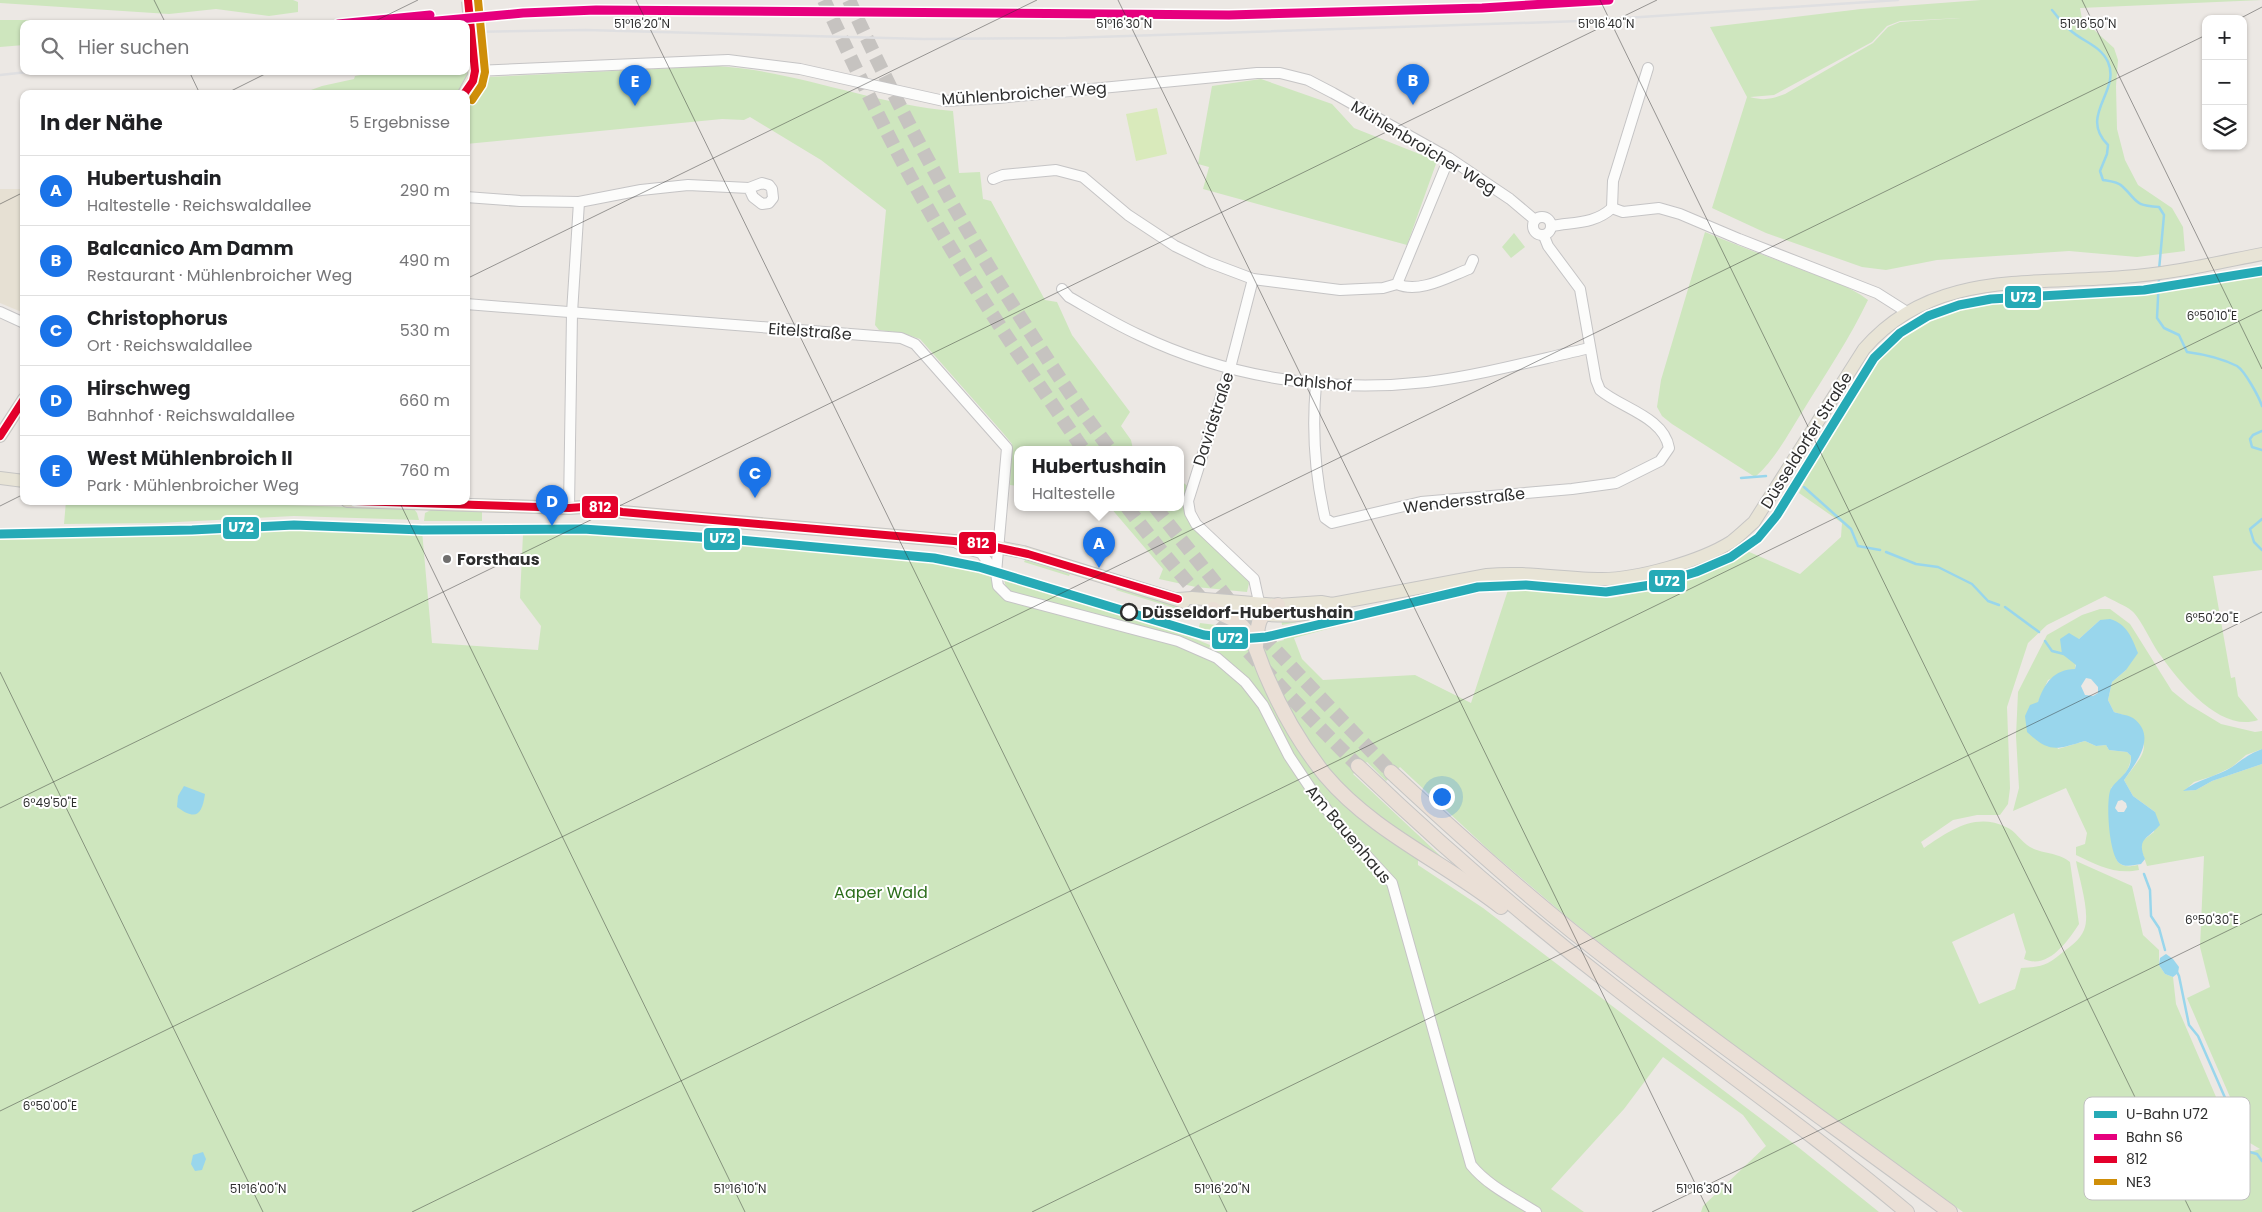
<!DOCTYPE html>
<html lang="de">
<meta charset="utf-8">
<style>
body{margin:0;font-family:Poppins,sans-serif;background:#f2f2f2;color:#202124}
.controls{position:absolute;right:15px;top:15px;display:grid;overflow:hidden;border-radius:10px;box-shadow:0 1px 4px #0004}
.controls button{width:45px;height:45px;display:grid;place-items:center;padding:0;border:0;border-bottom:1px solid #e0e0e0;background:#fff;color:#202124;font:25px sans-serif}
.you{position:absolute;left:1441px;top:796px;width:18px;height:18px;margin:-12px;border:4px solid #fff;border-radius:50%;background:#1a73e8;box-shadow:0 0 0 8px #1a73e833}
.badge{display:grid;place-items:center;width:32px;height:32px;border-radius:50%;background:#1a73e8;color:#fff;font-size:16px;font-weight:700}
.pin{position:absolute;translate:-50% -41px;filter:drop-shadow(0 1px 2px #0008)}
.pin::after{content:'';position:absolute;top:26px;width:18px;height:15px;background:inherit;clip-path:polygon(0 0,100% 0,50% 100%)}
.popup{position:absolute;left:1014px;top:446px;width:170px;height:65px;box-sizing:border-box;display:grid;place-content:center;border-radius:10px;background:#fff;filter:drop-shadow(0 1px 4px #0005);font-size:16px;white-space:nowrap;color:#757577}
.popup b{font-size:19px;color:#202124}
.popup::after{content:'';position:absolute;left:50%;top:100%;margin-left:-10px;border:10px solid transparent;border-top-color:#fff}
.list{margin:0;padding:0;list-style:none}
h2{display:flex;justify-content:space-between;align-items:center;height:65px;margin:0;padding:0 20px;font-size:21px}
h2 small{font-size:16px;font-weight:400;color:#757577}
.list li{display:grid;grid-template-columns:32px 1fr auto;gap:15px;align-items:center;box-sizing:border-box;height:70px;padding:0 20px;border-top:1px solid #e0e0e0}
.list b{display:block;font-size:19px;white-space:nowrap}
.list p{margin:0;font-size:16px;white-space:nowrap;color:#757577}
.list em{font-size:16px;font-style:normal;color:#757577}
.icon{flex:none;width:28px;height:28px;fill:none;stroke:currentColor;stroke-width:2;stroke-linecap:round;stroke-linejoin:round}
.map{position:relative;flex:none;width:2262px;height:1212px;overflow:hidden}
.search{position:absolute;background:#fff;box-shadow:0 1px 4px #0004;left:20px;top:20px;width:450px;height:55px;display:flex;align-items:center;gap:12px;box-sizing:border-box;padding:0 18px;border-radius:10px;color:#757577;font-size:19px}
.panel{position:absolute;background:#fff;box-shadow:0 1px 4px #0004;left:20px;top:90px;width:450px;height:415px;border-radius:10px}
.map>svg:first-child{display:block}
.education{fill:#e6e0d3}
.green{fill:#cee6be;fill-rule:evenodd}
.pitch{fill:#d9eabb}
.water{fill:#99d6ec;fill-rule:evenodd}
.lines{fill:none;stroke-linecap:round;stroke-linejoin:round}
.stream{stroke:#99d6ec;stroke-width:2.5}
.highway-tunnel{stroke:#c6c3c0;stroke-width:14;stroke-dasharray:14 7;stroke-linecap:butt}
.minor-casing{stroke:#c5c4c5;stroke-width:12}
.major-casing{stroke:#c6c5c4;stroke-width:14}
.highway-casing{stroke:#c6c5c4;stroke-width:16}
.minor{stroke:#fcfcfb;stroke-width:10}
.major{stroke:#e8e4d6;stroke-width:12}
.highway{stroke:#eadfd6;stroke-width:14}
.rail{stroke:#dfdfe1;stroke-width:2.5}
.major-bridge-casing{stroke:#c6c5c4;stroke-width:14;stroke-linecap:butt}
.major-bridge{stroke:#e8e4d6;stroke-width:12}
.bus-1-casing{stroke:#fff;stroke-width:11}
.bus-2-casing{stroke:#fff;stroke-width:11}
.bus-1{stroke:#e4002b;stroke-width:8}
.bus-2{stroke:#cf8e09;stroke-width:8}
.rail-1-casing{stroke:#fff;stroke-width:12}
.rail-1{stroke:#e6007e;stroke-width:9}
.metro-1-casing{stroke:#fff;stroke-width:12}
.metro-1{stroke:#26aab6;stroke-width:9}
.ticks{fill:none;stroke:#2e2e2e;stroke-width:1;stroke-opacity:0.45}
.poi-dot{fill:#706f6e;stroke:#fff;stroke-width:2}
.stop-dot{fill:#fff;stroke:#2e2e2e;stroke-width:2.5}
.labels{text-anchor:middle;stroke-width:4;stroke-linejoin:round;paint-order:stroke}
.street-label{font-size:16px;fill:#2e2e2e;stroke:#fff}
.poi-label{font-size:16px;font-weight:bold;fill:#2e2e2e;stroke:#fff;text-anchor:start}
.stop-label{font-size:16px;font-weight:bold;fill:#2e2e2e;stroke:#fff;text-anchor:start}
.park-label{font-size:16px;fill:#2c6e1b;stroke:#fff}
.key{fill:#fff;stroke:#c0c0c0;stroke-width:1}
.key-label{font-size:14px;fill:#2e2e2e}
.ticks-label{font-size:12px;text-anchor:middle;fill:#2e2e2e;stroke:#fff;stroke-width:4;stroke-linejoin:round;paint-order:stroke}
.line-badge{stroke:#fff;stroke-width:2}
.badge-label{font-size:14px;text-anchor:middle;font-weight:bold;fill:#fff}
</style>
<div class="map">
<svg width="2262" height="1212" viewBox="0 0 2262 1212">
<rect width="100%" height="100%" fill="#ece8e4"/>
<polygon class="education" points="0,189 24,189 24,313 0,303"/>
<g class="green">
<polygon points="0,0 293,0 298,2 298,12 269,16 216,9 169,14 0,3"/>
<path d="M1981,0H2262L2080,8L2082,19L2114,48L2118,60L2116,86L2117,129L2125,160L2138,185L2172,208L2183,227L2185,251L2137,257L2069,251L1937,260L1886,270L1862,267L1766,233L1712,208L1747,97L1710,27L1861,9ZM1961,18L1900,22L1888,27L1873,43L1785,94C1772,99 1764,101 1750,97L1774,95L1872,42L1887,26L1900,21Z"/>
<polygon points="0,20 113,20 113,24 24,24 24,45 0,47"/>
<path d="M471,65C469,78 465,86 455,94H300L322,86L354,79L355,76L383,71H466V66Z"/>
<path d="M717,66C798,71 872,104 953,111L959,173L980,172L983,199L991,201L1045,300L1057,302L1072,335L1130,412L1121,426L1131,440L1133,449H1018V486L1010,485L1012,444L1003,433L920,339L902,333L879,330L875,325L886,210L821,160L750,117L744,120L722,119L466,144V101L487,77Z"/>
<polygon points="1261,79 1332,104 1354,128 1437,161 1407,245 1203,189 1209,167 1198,164 1212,86"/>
<path d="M1705,232C1738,246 1772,258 1805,271C1827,279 1850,286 1868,300C1850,338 1826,373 1804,409C1789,432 1776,459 1755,477L1672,424L1662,416L1657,407L1661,380Z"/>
<polygon points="1514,233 1525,247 1511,258 1502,247"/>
<path d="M2262,276V570L2213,576L2231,678L2235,677L2238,696L2258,720C2221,733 2180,683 2161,656C2152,645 2142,620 2132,611C2125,605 2113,601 2105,596L2047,625L2028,643L2007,707L2010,788L2008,804L2000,815H1977L1953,820L1921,842L1924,848C1949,831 1975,812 2006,827C2016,831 2021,842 2030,847C2044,855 2055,851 2070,862L2079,924C2068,941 2048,970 2024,959L2026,952L2014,913L1952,942L1979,1004L2015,989L2021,968C2042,967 2048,965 2063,952C2071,946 2080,940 2084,930C2091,913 2079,879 2076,861L2132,886L2143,935L2159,950V965L2165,974L2173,977L2176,1004L2241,1155L2260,1149L2250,1143L2187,998L2210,987L2200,947L2204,856L2147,866L2141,849L2142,841L2154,832L2155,812L2133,796L2124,780C2145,751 2152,751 2132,718L2114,712L2108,700L2112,682L2126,670L2100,620L2079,639L2075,669L2048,680L2038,702L2058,749L2085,741L2096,746L2106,745L2109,750L2127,752L2131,756C2131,769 2121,780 2111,788C2112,804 2109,853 2119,863C2125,868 2131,866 2138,865L2139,870C2115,875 2097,865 2076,855V847L2085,844L2087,833L2066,788L2013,811L2019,788L2016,736L2018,692L2047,635L2082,615L2100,609H2110L2130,624L2172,691L2188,704L2221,724L2255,732L2262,731V749L2246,755L2232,767L2213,776L2194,782L2184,791L2196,790L2212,781L2262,764V1212H1963L1676,1003L1567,917L1492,853L1400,767L1386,781L1367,762L1353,774L1447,862V866L1353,799L1293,723L1262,646L1284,640L1283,636L1338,623L1335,627L1294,638L1302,659L1323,680L1415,675L1471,703L1508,590H1546L1611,598L1651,590L1686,579L1717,567L1747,551L1800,574L1841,537L1842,523L1799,493C1825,443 1861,364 1907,330C1939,306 1987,302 2026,299C2069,297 2113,298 2153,292L2155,287L2172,285L2175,289Z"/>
<polygon points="1180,480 1190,488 1188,514 1246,577 1249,583 1247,592 1196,587 1159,579 1163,569 1110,507 1180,507"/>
<polygon points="66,501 191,502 414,509 417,513 419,520 294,516 158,523 64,524"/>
<polygon points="433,509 482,512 482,521 424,521 425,513"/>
<polygon points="295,528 422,531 432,643 538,650 541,626 520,598 523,534 620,533 688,537 946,561 992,573 1005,597 1177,644 1214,660 1251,692 1313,795 1321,794 1293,756 1264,704 1210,653 1212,646 1228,650 1251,648 1297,741 1418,858 1418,865 1483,908 1798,1147 1879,1212 1701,1212 1703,1206 1766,1146 1743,1115 1663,1057 1624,1109 1551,1189 1584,1212 0,1212 0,537 192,533"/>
<polygon points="1025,560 1070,574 1069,576 1024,562"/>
<polygon points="1003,576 1100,605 1099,609 1183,634 1210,645 1209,650 1011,592 1006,587"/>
<polygon points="1117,588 1171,604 1194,614 1116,590"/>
<polygon points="1334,613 1335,615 1282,625 1281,618 1306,618"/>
<polygon points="1200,623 1240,628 1245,638 1228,637 1198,631"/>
<path d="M1197,635L1233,641L1247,640L1249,646C1230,648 1214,644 1196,637Z"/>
</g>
<polygon class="pitch" points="1157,108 1167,154 1136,161 1126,114"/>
<g class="water">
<path d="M2110,619C2127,624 2132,638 2138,653L2126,670L2112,682L2108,700L2114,712C2119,714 2128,715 2133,718C2158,736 2136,763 2124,780L2133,796L2155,812L2160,825C2148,839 2136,838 2145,859L2141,864C2134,865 2125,868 2119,863C2109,853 2106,805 2110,791C2114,780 2132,774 2131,756L2127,752L2109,750L2106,745L2096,746L2085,741C2057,749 2050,754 2027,732L2025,716L2030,705L2038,702C2044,684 2054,669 2075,669L2076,665L2062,654L2060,639L2069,633L2079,639L2100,620ZM2086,678L2091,679L2098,687V693L2093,696L2085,695L2081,686ZM2118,801L2122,800L2126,803L2127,807L2124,812H2118L2115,808Z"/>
<path d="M2262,749V764L2212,781L2196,790L2183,791C2198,779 2216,777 2232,767C2243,759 2249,754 2262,749Z"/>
<path d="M184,786L205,794C202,815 196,821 177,807L178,796Z"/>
<polygon points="2166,954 2173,959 2179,967 2178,973 2173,977 2165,974 2159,965 2160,958"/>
<polygon points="203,1152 206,1159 202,1170 195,1171 191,1164 193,1155"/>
</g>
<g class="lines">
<g class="stream">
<path d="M2052,10C2058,17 2063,25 2070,30C2083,42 2100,45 2108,62C2121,92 2078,115 2108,145L2107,154L2100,171L2103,180C2109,181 2118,182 2122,186C2139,202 2133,205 2159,207L2164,215L2159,270"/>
<path d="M2159,278L2157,318L2164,328L2179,335L2187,352C2202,354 2223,359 2237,366C2245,371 2259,397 2262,406"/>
<polyline points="2262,431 2253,435 2250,439 2252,447 2262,450"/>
<polyline points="1741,478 1766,476"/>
<polyline points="1804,487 1851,529 1858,546 1880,550"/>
<polyline points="2262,519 2250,529 2254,542 2262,550"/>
<polyline points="1886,552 1916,564 1938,567 1972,584 1988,601 1999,605"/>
<polyline points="2005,607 2039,632"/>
<polyline points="2045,641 2052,651 2064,654"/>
<polyline points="2144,874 2150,890 2151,916 2159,928 2165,950"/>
<polyline points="2176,970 2179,976 2189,1025 2198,1036 2226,1100"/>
<polyline points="2229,1108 2246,1151 2257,1154 2262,1161"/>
</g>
<g class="highway-tunnel">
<path d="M824,0C856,70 889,140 927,207C974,291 1029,370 1083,449"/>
<path d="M849,0C903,119 965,233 1037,343C1060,379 1084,415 1110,449"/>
<path d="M1127,507C1197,599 1276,684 1358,766"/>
<polyline points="1155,507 1233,605 1391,772"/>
</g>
<g class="minor-casing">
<g id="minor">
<polyline points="475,71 728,60 800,69 944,101 998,98 1257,73 1280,73 1308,80 1333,93 1449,158 1510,199 1535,220"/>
<polyline points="993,179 1003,175 1056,170 1083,177 1128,215 1175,246 1208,262 1253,279 1340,290 1383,288 1397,284 1449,158"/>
<polyline points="466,197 520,201 579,202 641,190 688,185 749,188 762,183 769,185 772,189 773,198 769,203 762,204 753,197 749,188"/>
<polyline points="1612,208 1613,181 1648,68"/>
<circle cx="1542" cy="226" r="9"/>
<path d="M1552,226C1574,222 1595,224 1612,208L1623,212L1659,208L1680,214L1739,239L1877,293L1907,312"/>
<path d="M1397,284C1419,294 1448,277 1469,269L1473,260"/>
<path d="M1062,289L1069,297C1092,310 1115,324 1139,335C1229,378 1329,393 1427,382C1482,375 1536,360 1590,348"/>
<path d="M466,304L901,338L915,344L1007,448L996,573L998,586L1008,596L1178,641L1217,658L1245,682L1263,705L1289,756L1313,792L1343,830L1392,883L1471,1165C1488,1186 1514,1198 1536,1212"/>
<polyline points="0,312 24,323"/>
<path d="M1316,384C1312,428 1315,475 1325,518L1332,523L1421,502L1572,489L1616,483L1660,461L1669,448C1664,417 1621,408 1600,390L1596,380L1580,289L1548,246L1544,236"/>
<polyline points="569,508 572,313 579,202"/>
<polyline points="955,542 970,550 981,553 996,573"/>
<polyline points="1253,608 1259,602 1254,579 1196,524 1190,513 1188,501 1230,368 1253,279"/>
</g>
</g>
<g class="major-casing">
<g id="major">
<polyline points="464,94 474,76 473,54"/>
<polyline points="0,436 24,399"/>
<polyline points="0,478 24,481"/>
<polyline points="347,501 569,508 597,506 622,512 977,543 1023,552 1184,602"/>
<path d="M1178,599L1192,598L1278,605L1321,602L1332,604L1487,575C1526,571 1564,579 1602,579C1638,579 1701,561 1731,542C1739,536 1746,529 1754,522L1864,349C1932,270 2030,285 2123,277C2170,274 2216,263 2262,254"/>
<path d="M1215,609L1240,611L1247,614C1274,615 1310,620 1332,604"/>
</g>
</g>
<g class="highway-casing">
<g id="highway">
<path d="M1213,609C1223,616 1235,618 1242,626C1256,641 1259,660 1267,677C1282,712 1301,745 1325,775C1373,832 1444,862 1501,907"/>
<path d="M1256,646C1258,623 1256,616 1278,605"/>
<path d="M1358,766C1439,844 1524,917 1613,986C1711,1062 1812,1132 1907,1212"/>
<path d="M1391,772C1450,827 1510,881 1573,932C1696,1029 1824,1119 1950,1212"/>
</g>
</g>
<use href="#minor" class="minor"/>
<use href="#major" class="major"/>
<use href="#highway" class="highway"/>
<g class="rail">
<polyline points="466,32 586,30 924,39 1066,38 1581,21 1898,0"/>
<polyline points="0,75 37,71"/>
</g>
<g class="major-bridge-casing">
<polyline id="major-bridge" points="468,1 473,54"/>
</g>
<use href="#major-bridge" class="major-bridge"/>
<g class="bus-1-casing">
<g id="bus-1">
<polyline points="464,94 473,81 475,71 468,0"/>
<polyline points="0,436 24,399"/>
<polyline points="355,501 569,508 597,506 622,512 977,543 1028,554 1178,599"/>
</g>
</g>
<g class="bus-2-casing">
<polyline id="bus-2" points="472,100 482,85 485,72 478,0"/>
</g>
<use href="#bus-1" class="bus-1"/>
<use href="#bus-2" class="bus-2"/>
<g class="rail-1-casing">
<g id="rail-1">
<polyline points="338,24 430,15"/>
<polyline points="405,24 523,13 596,10 1229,15 1482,8 1609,0"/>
</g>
</g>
<use href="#rail-1" class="rail-1"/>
<g class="metro-1-casing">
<polyline id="metro-1" points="0,534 192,530 294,525 422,530 583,529 729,539 934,558 979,567 1204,635 1240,639 1266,637 1478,587 1526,585 1606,592 1657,584 1696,572 1731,557 1758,538 1777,515 1874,358 1900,333 1928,316 1959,305 1991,299 2144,290 2262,271"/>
</g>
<use href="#metro-1" class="metro-1"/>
</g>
<path class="ticks" d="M154,0L166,24M636,0L1227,1212M1118,0L1709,1212M1600,0L2191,1212M2082,0L2262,369M2239,19L2262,7M369,24L418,0M189,71L200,94M225,94L271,71M0,204L24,192M466,279L1037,0M399,501L745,1212M0,506L24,494M0,672L263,1212M0,808L1657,0M0,1111L2206,35M412,1212L2262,310M1032,1212L2262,612M1652,1212L2262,914"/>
<circle class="poi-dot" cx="447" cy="559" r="5"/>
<circle class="stop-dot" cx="1129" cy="612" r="8"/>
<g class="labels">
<g class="street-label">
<text transform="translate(1024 93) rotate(-4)" y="6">Mühlenbroicher Weg</text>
<text transform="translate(1424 147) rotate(31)" y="6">Mühlenbroicher Weg</text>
<text transform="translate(810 331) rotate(4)" y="6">Eitelstraße</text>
<text transform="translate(1318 382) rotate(5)" y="6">Pahlshof</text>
<text transform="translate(1213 419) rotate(-72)" y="6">Davidstraße</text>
<text transform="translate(1806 440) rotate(-58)" y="6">Düsseldorfer Straße</text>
<text transform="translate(1464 500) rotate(-7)" y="6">Wendersstraße</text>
<text transform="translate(1349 834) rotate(50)" y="6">Am Bauenhaus</text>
</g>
<g class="poi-label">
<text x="457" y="565">Forsthaus</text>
</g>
<g class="stop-label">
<text x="1142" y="618">Düsseldorf-Hubertushain</text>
</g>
<g class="park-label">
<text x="881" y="898">Aaper Wald</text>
</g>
</g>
<rect x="2084" y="1097" width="166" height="103" rx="8" class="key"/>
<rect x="2094" y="1111" width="23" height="7" fill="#26aab6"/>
<rect x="2094" y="1134" width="23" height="6" fill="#e6007e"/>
<rect x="2094" y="1156" width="23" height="7" fill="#e4002b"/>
<rect x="2094" y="1179" width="23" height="6" fill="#cf8e09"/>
<g class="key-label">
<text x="2126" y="1119">U-Bahn U72</text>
<text x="2126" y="1142">Bahn S6</text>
<text x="2126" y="1164">812</text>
<text x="2126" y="1187">NE3</text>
</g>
<g class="ticks-label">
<text x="2088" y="28">51°16'50"N</text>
<text x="642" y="28">51°16'20"N</text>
<text x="1124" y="28">51°16'30"N</text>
<text x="1606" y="28">51°16'40"N</text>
<text x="2212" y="320">6°50'10"E</text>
<text x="2212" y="622">6°50'20"E</text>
<text x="50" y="807">6°49'50"E</text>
<text x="2212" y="924">6°50'30"E</text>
<text x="50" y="1110">6°50'00"E</text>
<text x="258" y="1193">51°16'00"N</text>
<text x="740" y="1193">51°16'10"N</text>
<text x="1222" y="1193">51°16'20"N</text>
<text x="1704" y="1193">51°16'30"N</text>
</g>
<g class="line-badge">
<rect x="2004" y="285" width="38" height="24" rx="5" fill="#26aab6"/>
<rect x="581" y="495" width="38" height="24" rx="5" fill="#e4002b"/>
<rect x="222" y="516" width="38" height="24" rx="5" fill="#26aab6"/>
<rect x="703" y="527" width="38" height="24" rx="5" fill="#26aab6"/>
<rect x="958" y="531" width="39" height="24" rx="5" fill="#e4002b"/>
<rect x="1648" y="569" width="38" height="24" rx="5" fill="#26aab6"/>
<rect x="1211" y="626" width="38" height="24" rx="5" fill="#26aab6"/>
</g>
<g class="badge-label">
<text x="2023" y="302">U72</text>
<text x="600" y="512">812</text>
<text x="241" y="532">U72</text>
<text x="722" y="543">U72</text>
<text x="978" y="548">812</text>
<text x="1667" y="586">U72</text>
<text x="1230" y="643">U72</text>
</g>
</svg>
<div class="controls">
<button>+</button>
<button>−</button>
<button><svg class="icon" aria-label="layers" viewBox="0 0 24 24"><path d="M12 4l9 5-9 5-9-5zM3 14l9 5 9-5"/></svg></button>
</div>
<div class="you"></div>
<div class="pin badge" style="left:1099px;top:568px">A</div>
<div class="popup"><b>Hubertushain</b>Haltestelle</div>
<div class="pin badge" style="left:1413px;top:105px">B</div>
<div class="pin badge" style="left:755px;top:498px">C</div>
<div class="pin badge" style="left:552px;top:526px">D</div>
<div class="pin badge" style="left:635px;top:106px">E</div>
<div class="search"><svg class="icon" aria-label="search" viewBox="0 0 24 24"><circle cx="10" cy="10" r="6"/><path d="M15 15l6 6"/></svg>Hier suchen</div>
<section class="panel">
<h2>In der Nähe<small>5 Ergebnisse</small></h2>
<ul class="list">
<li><span class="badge">A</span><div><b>Hubertushain</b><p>Haltestelle · Reichswaldallee</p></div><em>290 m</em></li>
<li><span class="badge">B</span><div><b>Balcanico Am Damm</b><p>Restaurant · Mühlenbroicher Weg</p></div><em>490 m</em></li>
<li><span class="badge">C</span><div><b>Christophorus</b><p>Ort · Reichswaldallee</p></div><em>530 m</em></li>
<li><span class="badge">D</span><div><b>Hirschweg</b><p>Bahnhof · Reichswaldallee</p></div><em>660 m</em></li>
<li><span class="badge">E</span><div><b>West Mühlenbroich II</b><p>Park · Mühlenbroicher Weg</p></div><em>760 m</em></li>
</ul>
</section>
</div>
